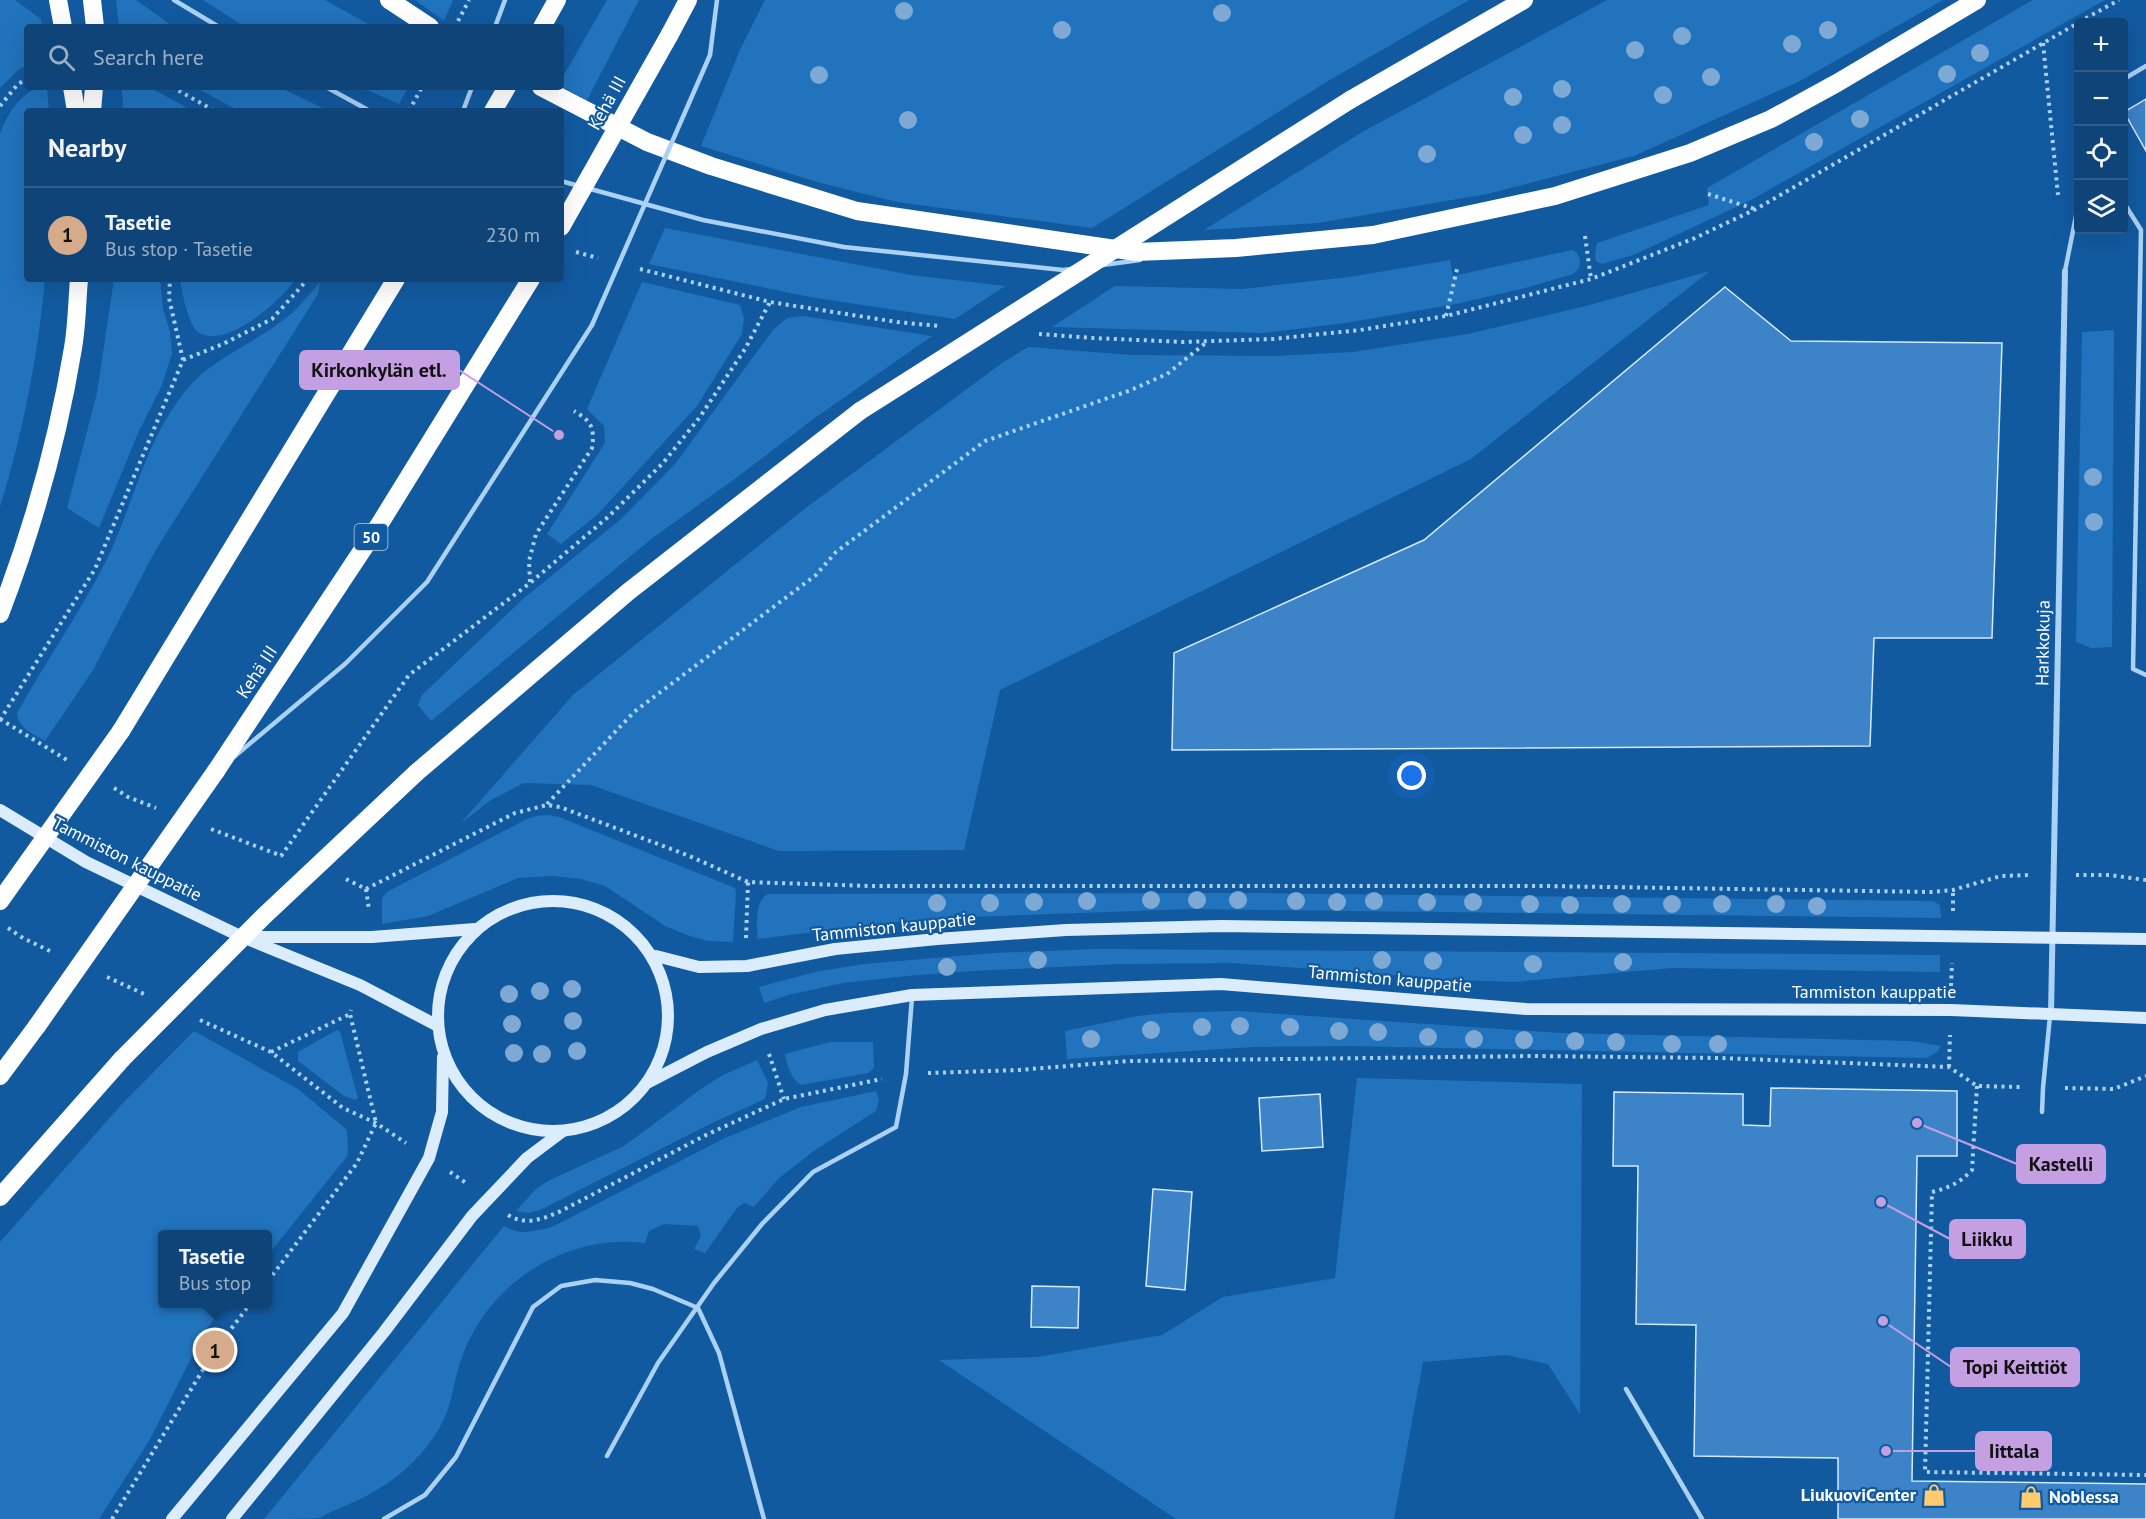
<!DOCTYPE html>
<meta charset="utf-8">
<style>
body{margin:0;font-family:"PT Sans",sans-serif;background:#1c4e80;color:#f1f3f6}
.controls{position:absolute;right:18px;top:18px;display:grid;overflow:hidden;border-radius:6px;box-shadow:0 6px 24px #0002}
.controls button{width:54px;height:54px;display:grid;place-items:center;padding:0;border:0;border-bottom:2px solid #2e5c8a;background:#0e4478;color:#f1f3f6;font:30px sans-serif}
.you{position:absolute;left:1412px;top:776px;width:21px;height:21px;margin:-15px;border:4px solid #fff;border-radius:50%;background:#1a73e8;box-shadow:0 0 0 9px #1a73e833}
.badge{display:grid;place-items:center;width:39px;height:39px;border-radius:50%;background:#d6ab8b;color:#111;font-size:20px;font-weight:700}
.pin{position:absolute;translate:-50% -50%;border:3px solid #fff;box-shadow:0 2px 6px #0006}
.popup{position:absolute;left:158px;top:1230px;width:114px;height:78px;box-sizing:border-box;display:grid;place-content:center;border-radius:6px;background:#0e4478;filter:drop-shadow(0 2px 4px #0005);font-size:20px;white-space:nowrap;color:#9bb0c6}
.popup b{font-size:22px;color:#f1f3f6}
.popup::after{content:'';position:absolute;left:50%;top:100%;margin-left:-12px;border:12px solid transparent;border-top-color:#0e4478}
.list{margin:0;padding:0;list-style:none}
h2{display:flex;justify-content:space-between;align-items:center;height:78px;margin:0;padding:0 24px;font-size:26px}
h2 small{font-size:20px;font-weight:400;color:#9bb0c6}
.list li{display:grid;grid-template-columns:39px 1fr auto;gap:18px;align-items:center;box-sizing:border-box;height:96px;padding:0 24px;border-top:2px solid #2e5c8a}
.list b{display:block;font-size:22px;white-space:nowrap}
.list p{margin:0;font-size:20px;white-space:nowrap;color:#9bb0c6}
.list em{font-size:20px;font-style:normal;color:#9bb0c6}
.icon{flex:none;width:33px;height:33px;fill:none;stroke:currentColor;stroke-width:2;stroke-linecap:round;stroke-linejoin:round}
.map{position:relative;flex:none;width:2146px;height:1519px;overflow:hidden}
.search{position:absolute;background:#0e4478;box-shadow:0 6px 24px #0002;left:24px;top:24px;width:540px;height:66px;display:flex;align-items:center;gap:15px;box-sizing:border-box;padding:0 21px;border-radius:6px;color:#9bb0c6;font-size:22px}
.panel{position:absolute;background:#0e4478;box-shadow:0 6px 24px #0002;left:24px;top:108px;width:540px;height:174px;border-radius:6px}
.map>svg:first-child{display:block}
.green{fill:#2173bd}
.building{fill:#3c83c7;stroke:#d4eafe;stroke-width:1.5}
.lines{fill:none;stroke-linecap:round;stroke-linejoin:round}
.path{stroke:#abd1f5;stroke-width:4;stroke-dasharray:3 4.5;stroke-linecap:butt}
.lane{stroke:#abd1f5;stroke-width:4.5}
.street{stroke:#abd1f5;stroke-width:6}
.secondary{stroke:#dbecfd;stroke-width:12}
.highway{stroke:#fff;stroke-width:18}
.lane-bridge{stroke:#abd1f5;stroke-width:4.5}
.highway-bridge{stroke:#fff;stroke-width:18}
.tree{fill:#7da9d4}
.labels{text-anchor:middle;stroke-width:4.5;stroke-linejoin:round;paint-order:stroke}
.shield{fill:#125aa0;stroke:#b8cee2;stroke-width:1.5}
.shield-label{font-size:16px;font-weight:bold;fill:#fff}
.street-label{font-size:18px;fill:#fff;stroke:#125aa0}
.poi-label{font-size:18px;font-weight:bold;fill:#fff;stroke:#125aa0;text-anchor:end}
.leader{fill:none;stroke:#c4a0e2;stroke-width:2}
.callout-dot{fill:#c4a0e2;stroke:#125aa0;stroke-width:2}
.callout{fill:#c4a0e2;stroke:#c4a0e2;stroke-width:2}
.callout-label{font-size:20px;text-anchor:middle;font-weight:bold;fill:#111}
</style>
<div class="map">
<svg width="2146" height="1519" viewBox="0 0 2146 1519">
<rect width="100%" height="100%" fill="#125aa0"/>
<g class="green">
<polygon points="0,0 15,0 41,19 42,27 27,27 27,65 18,70 0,88"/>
<polygon points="116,0 136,0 174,27 119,27"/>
<polygon points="203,0 325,0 374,27 245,27"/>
<polygon points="415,0 453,0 444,21"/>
<polygon points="607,0 639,0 587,100 561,86 561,80"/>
<polygon points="765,0 1469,0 1328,81 1092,228 897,202 817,182 701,146 740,50"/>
<polygon points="1607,0 1943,0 1798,82 1634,156 1487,194 1318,223 1204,230 1364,131"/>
<polygon points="2033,0 2105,0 1753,199 1636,254 1602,264 1596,261 1595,255 1597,243 1709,205 1707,188"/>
<path d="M37,87H47L49,111H27V279H45C38,356 23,432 0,507V134C9,111 16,100 37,87Z"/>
<polygon points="122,87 149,87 193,111 123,111"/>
<polygon points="195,87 279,87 329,111 239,111"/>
<polygon points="360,87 408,87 399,104"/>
<polygon points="665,228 911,275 1005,286 955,319 810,297 649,264"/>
<polygon points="1572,250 1577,253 1580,260 1579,268 1573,274 1525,288 1456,304 1345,323 1263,333 1052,327 1115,286 1242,289 1349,277 1450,260 1453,276"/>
<polygon points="1710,271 1471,459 1000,690 964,850 779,851 591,785 524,783 491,800 460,824 573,695 803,510 1002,363 1028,347 1132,355 1275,356 1353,352 1468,334 1586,306"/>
<polygon points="114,279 160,279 163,309 170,332 172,353 162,385 138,433 99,528 67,508 97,393"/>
<path d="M180,279H296C281,300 226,351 198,332C189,326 181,290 180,279Z"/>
<path d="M320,282L318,294L155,551L93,670L45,741C32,733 19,729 17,713C46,661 80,613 107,559C135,501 144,443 186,390C211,359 251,345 282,321C296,311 308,296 320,282Z"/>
<polygon points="642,282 740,305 744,319 742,334 697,406 598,514 561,544 547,534 605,443 604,426 587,409"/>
<polygon points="803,316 932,336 812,420 740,475 650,540 431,721 418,705 422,695 523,599 621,519 675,464 773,330 787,318"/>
<polygon points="2114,330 2112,647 2091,648 2076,642 2082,332"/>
<polygon points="548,815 559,817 735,888 736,892 733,942 708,941 687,935 665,926 605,886 581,879 553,876 518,878 428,916 382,924 382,898 387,892 525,820 536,816"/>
<path d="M1247,893L1933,901L1940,905L1941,918L1191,909L969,917L897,922L757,939C758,925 753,902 768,894Z"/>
<polygon points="1096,949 1940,955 1940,972 1672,968 1514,982 1457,980 1234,963 1120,964 972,971 907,976 843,983 788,995 764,1003 759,987 815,972 864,964 994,953"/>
<polygon points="1235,1011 1561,1033 1911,1041 1941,1046 1937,1052 1927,1058 1352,1046 1253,1047 1067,1059 1065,1031 1137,1016 1166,1013"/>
<polygon points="337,1030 340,1032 358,1098 355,1100 344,1096 298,1061 298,1052"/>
<polygon points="194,1031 298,1089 347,1130 348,1155 268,1255 268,1234 162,1234 162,1304 227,1304 206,1329 149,1441 99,1519 0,1519 0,1242 121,1105"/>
<path d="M830,1042H873L874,1068L868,1073L801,1085C792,1080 786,1064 785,1054Z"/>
<polygon points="757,1060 768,1083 765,1099 712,1123 540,1210 528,1213 516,1211 536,1189 548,1181 624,1146 701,1089 721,1076"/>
<polygon points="1357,1078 1582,1084 1580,1414 1548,1364 1506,1355 1423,1362 1394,1519 1176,1519 939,1360 1038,1357 1162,1335 1223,1297 1335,1278"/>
<path d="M876,1091L879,1100L876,1111L815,1150L778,1179L754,1207L744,1203L737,1208L705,1253L694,1249L701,1236L698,1226L664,1224L649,1231L645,1243C566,1233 488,1283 462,1357C453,1380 453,1405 440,1427C421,1460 391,1485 356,1501C348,1505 339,1508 331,1512C327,1513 323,1517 319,1518C308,1519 277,1519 264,1519L504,1226C519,1236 533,1231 550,1228L725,1138L801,1107Z"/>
</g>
<g class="building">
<polygon points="2146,99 2146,151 2124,112"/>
<polygon points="1725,287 1791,341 2002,343 1992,638 1874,638 1870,746 1172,750 1174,653 1424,540"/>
<polygon points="1771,1088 1957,1091 1957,1156 1917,1156 1912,1481 2146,1484 2146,1519 1838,1519 1838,1458 1694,1456 1696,1325 1636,1324 1638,1166 1613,1166 1614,1092 1743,1094 1743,1125 1770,1126"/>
<polygon points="1320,1094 1323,1147 1262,1151 1259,1098"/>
<polygon points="1153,1189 1192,1192 1185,1290 1146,1286"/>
<polygon points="1032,1286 1079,1287 1078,1328 1031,1327"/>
</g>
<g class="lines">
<g class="path">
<polyline points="458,21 469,0"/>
<polyline points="2079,22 2119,0"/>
<polyline points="2043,43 2058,195"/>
<polyline points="172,87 215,111"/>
<polyline points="0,106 18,84 27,79"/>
<polyline points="409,111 422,87"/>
<polyline points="1708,194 1755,209"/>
<polyline points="1585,236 1591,279"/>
<polyline points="576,252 598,258"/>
<polyline points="640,269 770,302 897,322 939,326"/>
<polyline points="1446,316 1457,269"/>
<polyline points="1039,334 1093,338 1184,342 1273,339 1360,330 1446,316 1591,279 1695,238 1756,209 2078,23"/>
<polyline points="183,360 223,344 272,319 308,279"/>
<path d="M530,582L529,561L536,534L592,448C595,427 591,421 574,411"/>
<polyline points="0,719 67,760"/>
<polyline points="0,720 95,569 183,360 169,298 170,279"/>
<polyline points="114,788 128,797 156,808"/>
<polyline points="547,804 634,712 816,575 836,552 985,441 1131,390 1167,374 1208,341"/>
<polyline points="211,829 282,856"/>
<polyline points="281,856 409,675 530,583 608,517 663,463 700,417 745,349 770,302"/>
<polyline points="2076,875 2109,875 2146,880"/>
<polyline points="346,879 366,889"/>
<polyline points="366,889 515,813 547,805 560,807 687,855 748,882 869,886 1544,886 1932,892 1953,890 2001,876 2030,875"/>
<polyline points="366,889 369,910"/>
<polyline points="1953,911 1953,890"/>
<polyline points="8,928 23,938 54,953"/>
<polyline points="746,938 748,882"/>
<polyline points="107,977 144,994"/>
<polyline points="1951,986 1952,963"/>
<polyline points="200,1020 271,1052 343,1108 376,1123 406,1143"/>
<polyline points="271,1052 350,1014"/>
<polyline points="769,1054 784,1099"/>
<polyline points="1949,1067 1950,1035"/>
<polyline points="928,1073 1019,1070 1128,1061 1533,1056 1720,1058 1949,1067 1977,1086 2021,1087"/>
<path d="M1977,1086L1972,1170C1960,1183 1948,1188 1932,1192L1925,1472L2146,1475"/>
<polyline points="2065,1088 2114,1089 2146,1076"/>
<polyline points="450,1172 466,1183"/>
<path d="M508,1215C526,1226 543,1219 561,1211L706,1135L784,1099L882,1079"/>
<polyline points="268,1281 357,1163 376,1123 350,1014 351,1010"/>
<polyline points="112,1519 215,1350 250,1304"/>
</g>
<g class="lane">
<polyline points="174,0 219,27"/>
<polyline points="495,27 505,0"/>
<polyline points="710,55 717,0"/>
<polyline points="2124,79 2146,66"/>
<polyline points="326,87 370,111"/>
<polyline points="463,111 472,87"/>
<polyline points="561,181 579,186"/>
<polyline points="587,188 703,220 844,247 1063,270 1071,269"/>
<polyline points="2124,203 2141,230 2133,669 2146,675"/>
<polyline points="1103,265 1140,260"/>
<polyline points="2065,271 2078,206"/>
<polyline points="235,756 345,664 427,582 592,325"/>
<polyline points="2042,1112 2043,1088 2050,1016"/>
<polyline points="1626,1389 1702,1519"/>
<polyline points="607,1456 658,1363 714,1283 762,1224 813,1172 896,1127 906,1074 912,997"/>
<polyline points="384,1519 425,1495 456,1457 533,1307 561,1286 595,1280 630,1283 653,1289 698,1308 719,1353 764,1519"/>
</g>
<polyline class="street" points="2051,1014 2065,271"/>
<g class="secondary">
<polyline points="0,810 86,862 240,936 360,985 438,1026"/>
<circle cx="553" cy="1016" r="115"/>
<polyline points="249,937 372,937 475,929"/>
<polyline points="656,956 699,967 747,966 835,949 937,939 1066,930 1221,926 2146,939"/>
<polyline points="647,1083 707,1052 761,1029 825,1010 912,995 1221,984 1526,1009 1951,1010 2146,1018"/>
<polyline points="172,1519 343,1313 429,1158 442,1112 443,1057"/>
<polyline points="232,1519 384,1332 472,1216 527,1158 563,1131"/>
</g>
<g class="highway">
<polyline points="92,0 95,27"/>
<polyline points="389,0 430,27"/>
<polyline points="542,27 557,0"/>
<polyline points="670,34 688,0"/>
<polyline points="72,87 76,111"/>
<polyline points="541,87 647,142 711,166 857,211 1136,252 1236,248 1373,235 1555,196 1690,153 1771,119 1837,83 1977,0"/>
<polyline points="1350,100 1524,0"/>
<polyline points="92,111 94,87"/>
<polyline points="493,111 507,87"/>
<path d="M0,614C33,528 58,439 73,348C77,325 77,302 79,279"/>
<polyline points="121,731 396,279"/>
<polyline points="216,771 379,525 531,279"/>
<polyline points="416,773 628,592 860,411"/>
<polyline points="0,1076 37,1026"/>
<polyline points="0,1197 122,1059"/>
</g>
<polyline class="lane-bridge" points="592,325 710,55"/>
<g class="highway-bridge">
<polyline points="58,0 63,27"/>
<polyline points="561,227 670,34"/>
<polyline points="860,411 1350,100"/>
<polyline points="0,901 121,731"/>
<polyline points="37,1026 216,771"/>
<polyline points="122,1059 264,916 416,773"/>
</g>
</g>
<g class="tree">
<circle cx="904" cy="11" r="9"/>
<circle cx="1222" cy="13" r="9"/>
<circle cx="1062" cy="30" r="9"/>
<circle cx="1828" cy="30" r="9"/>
<circle cx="1682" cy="36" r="9"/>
<circle cx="1792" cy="44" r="9"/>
<circle cx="1635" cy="50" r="9"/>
<circle cx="1980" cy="53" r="9"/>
<circle cx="1947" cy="74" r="9"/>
<circle cx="819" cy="75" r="9"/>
<circle cx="1711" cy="77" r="9"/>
<circle cx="1562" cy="89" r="9"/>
<circle cx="1663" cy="95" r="9"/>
<circle cx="1513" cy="97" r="9"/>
<circle cx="1860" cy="119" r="9"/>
<circle cx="908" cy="120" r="9"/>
<circle cx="1562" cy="125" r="9"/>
<circle cx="1523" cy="135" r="9"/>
<circle cx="1814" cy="142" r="9"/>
<circle cx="1427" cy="154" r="9"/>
<circle cx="2093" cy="477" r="9"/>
<circle cx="2094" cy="522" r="9"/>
<circle cx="1151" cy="900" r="9"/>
<circle cx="1197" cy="900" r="9"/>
<circle cx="1238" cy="900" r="9"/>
<circle cx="1087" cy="901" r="9"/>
<circle cx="1296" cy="901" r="9"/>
<circle cx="1374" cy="901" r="9"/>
<circle cx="1034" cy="902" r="9"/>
<circle cx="1337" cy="902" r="9"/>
<circle cx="1427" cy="902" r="9"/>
<circle cx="1473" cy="902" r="9"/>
<circle cx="937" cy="903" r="9"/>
<circle cx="990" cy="903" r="9"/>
<circle cx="1530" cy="904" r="9"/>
<circle cx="1622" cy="904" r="9"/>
<circle cx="1672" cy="904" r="9"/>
<circle cx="1722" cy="904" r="9"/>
<circle cx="1776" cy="904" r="9"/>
<circle cx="1570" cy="905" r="9"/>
<circle cx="1817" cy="906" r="9"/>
<circle cx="1038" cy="960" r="9"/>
<circle cx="1382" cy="960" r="9"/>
<circle cx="1433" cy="961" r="9"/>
<circle cx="1623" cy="962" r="9"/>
<circle cx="1533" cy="964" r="9"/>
<circle cx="947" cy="967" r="9"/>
<circle cx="572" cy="989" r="9"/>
<circle cx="540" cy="991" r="9"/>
<circle cx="509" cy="994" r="9"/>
<circle cx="573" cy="1021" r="9"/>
<circle cx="512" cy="1024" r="9"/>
<circle cx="1240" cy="1026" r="9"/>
<circle cx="1202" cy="1027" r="9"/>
<circle cx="1290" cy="1027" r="9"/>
<circle cx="1151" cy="1030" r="9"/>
<circle cx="1339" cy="1031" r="9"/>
<circle cx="1378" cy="1032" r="9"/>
<circle cx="1428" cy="1037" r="9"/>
<circle cx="1091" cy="1039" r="9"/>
<circle cx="1474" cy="1039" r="9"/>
<circle cx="1524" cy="1040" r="9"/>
<circle cx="1575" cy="1041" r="9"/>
<circle cx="1616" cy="1042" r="9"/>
<circle cx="1672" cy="1044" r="9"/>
<circle cx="1718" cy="1044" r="9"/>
<circle cx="577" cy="1051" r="9"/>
<circle cx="514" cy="1053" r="9"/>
<circle cx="542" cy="1054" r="9"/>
</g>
<defs>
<g id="shop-bare" transform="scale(1.8)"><path d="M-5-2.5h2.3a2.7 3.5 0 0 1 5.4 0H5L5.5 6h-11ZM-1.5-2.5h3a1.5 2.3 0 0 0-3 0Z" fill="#ffcb6e" stroke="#125aa0" stroke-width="2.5" paint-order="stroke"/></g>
</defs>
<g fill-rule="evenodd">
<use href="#shop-bare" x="1934" y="1495"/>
<use href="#shop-bare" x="2031" y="1497"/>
</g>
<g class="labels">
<rect class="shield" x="354.5" y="524" width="33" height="26" rx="4.5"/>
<g class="shield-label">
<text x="371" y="543">50</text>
</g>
<g class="street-label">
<text transform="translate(607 103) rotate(-61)" y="6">Kehä III</text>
<text transform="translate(2043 643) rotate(-89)" y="6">Harkkokuja</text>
<text transform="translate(257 672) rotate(-57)" y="6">Kehä III</text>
<text transform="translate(127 859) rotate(27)" y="6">Tammiston kauppatie</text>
<text transform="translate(894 927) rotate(-6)" y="6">Tammiston kauppatie</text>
<text transform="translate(1390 979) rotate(5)" y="6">Tammiston kauppatie</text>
<text x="1874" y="998">Tammiston kauppatie</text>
</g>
<g class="poi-label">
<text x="1916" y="1501">LiukuoviCenter</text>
<text x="2049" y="1503" text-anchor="start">Noblessa</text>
</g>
</g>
<path class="leader" d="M559 435L459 370M1917 1123L2017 1164M1881 1202L1950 1239M1883 1321L1951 1367M1886 1451L1976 1451"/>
<g class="callout-dot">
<circle cx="559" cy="435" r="6"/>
<circle cx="1917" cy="1123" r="6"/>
<circle cx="1881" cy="1202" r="6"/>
<circle cx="1883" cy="1321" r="6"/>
<circle cx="1886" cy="1451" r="6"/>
</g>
<g class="callout">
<rect x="300" y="351" width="159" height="38" rx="6"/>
<rect x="2017" y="1145" width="88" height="38" rx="6"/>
<rect x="1950" y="1220" width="75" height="38" rx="6"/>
<rect x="1951" y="1348" width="128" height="38" rx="6"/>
<rect x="1976" y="1432" width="75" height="38" rx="6"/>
</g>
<g class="callout-label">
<text x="379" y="377">Kirkonkylän etl.</text>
<text x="2061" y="1171">Kastelli</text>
<text x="1987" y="1246">Liikku</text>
<text x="2015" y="1374">Topi Keittiöt</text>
<text x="2014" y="1458">Iittala</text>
</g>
</svg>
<div class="controls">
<button>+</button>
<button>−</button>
<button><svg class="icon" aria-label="locate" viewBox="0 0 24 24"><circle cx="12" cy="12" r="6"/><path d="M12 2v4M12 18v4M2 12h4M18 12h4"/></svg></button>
<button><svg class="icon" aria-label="layers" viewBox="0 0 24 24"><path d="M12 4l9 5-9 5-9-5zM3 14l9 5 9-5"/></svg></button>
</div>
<div class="you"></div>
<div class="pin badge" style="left:215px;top:1350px">1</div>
<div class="popup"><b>Tasetie</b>Bus stop</div>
<div class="search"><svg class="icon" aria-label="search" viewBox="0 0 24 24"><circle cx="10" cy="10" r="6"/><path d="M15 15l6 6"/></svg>Search here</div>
<section class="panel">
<h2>Nearby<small></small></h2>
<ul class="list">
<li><span class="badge">1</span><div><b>Tasetie</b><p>Bus stop · Tasetie</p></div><em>230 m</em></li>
</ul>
</section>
</div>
